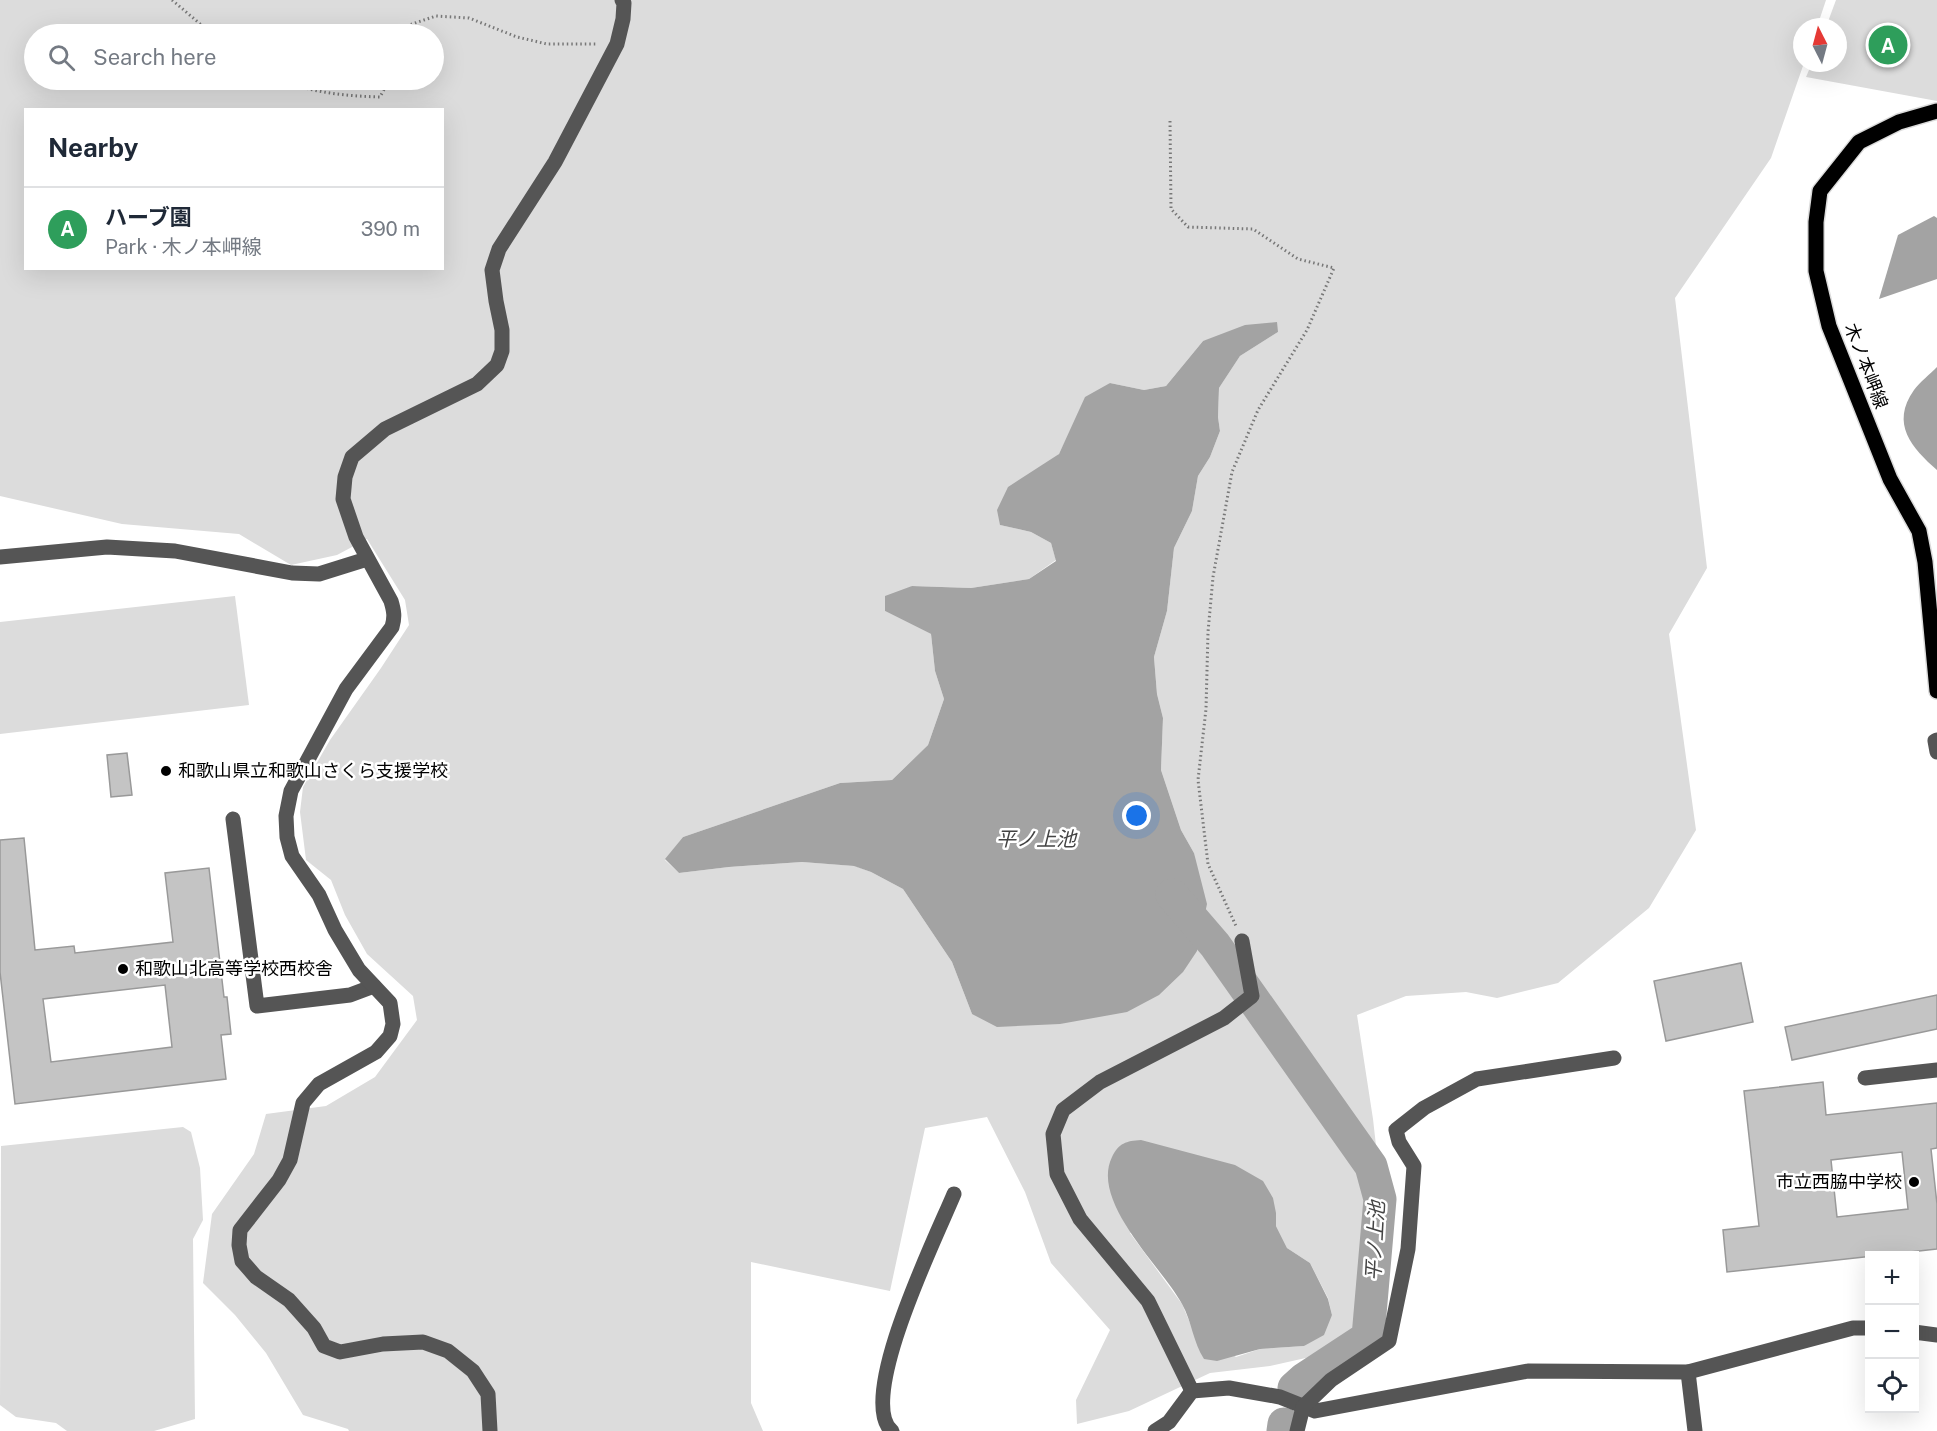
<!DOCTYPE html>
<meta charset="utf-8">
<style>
body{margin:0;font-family:"Public Sans","Noto Sans JP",sans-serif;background:#f2f2f3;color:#1f2937}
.controls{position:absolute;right:18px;bottom:18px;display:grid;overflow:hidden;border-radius:0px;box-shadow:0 6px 24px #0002}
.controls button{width:54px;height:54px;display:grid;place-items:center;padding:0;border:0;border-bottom:2px solid #e0e1e3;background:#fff;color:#1f2937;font:30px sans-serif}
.compass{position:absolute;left:1793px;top:18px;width:54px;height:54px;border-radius:50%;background:#fff;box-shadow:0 6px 24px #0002;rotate:354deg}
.you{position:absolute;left:1137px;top:816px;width:21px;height:21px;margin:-15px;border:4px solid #fff;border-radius:50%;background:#1a73e8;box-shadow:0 0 0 9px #1a73e833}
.badge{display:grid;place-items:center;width:39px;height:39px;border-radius:50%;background:#ea580c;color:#fff;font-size:20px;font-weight:700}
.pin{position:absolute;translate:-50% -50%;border:3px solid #fff;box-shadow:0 2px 6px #0006}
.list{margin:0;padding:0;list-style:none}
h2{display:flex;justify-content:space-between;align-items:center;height:78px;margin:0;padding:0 24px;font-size:26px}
h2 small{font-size:20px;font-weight:400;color:#747a83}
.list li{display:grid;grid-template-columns:39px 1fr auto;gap:18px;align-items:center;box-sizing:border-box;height:84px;padding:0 24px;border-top:2px solid #e0e1e3}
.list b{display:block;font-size:22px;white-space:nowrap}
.list p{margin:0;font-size:20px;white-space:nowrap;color:#747a83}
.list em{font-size:20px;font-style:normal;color:#747a83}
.icon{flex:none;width:33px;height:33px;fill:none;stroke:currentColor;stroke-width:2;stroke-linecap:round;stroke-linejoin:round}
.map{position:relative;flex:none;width:1937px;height:1431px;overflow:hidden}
.search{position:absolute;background:#fff;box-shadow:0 6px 24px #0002;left:24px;top:24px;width:420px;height:66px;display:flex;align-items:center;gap:15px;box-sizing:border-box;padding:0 21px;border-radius:33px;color:#747a83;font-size:22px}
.panel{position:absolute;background:#fff;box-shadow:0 6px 24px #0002;left:24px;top:108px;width:420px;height:162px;border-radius:0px}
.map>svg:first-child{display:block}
.green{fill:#dcdcdc;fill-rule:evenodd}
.water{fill:#a3a3a3}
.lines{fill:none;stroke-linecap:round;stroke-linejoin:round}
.river{stroke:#a3a3a3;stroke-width:33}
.building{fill:#c4c4c4;stroke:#999;stroke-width:1.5;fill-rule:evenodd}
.major-casing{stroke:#dbdbdb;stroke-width:18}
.path{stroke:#777;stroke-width:3;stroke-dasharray:1.5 3;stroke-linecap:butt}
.minor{stroke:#555;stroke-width:15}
.major{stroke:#000;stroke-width:15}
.poi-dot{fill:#000;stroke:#fff;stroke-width:2}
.labels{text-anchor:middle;stroke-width:5;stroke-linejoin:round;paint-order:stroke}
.street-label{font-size:18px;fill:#000;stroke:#fff}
.poi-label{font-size:18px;fill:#000;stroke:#fff;text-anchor:start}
.water-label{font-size:20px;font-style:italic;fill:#444;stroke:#fff}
</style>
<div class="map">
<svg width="1937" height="1431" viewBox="0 0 1937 1431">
<rect width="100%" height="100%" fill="#fff"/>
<g class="green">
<path d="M0,0H1826L1817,27H1802V63H1804L1771,158L1675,298L1707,568L1669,634L1696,830L1649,908L1558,983L1497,998L1466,992L1406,996L1357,1015L1373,1119L1388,1252L1359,1346L1270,1366L1210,1373L1129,1411L1077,1424L1076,1400L1110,1330L1051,1263L1025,1192L987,1117L925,1128L890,1291L751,1262V1403L763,1431H349L348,1429L303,1415L266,1353L235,1315L203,1283L212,1214L254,1154L266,1114L326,1106L375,1077L417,1020L413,996L367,954L345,915L331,880L306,860L300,812L303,787L330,740L381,668L409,625L405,600L367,539L337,555L291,565L239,534L122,524L0,496ZM34,34H434V80H34ZM26,110H442V268H26ZM1278,332L1240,356L1219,388L1218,417L1220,431L1210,457L1198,476L1192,511L1174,548L1167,611L1154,657L1157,694L1163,718L1161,770L1181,830L1194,853L1201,929L1197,951L972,1014L952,962L903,889L871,872L855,866L802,862L729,867L679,873L665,860L683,837L840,783L892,780L928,745L944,699L935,671L931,634L885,611L912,586L971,588L1029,579L1056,560L1051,543L1031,532L1000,525L1059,454L1071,430L1110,383L1144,390L1166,386L1203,341ZM1276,1213V1226L1287,1248L1310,1263L1328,1298L1332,1315L1304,1346L1260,1349L1236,1357L1190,1323L1182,1304L1130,1233Z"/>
<polygon points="1836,0 1937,0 1937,101 1806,77 1812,63 1838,63 1838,27 1826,27"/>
<polygon points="235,596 249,705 0,734 0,622"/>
<polygon points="183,1127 191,1132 200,1168 203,1220 193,1239 195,1419 154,1431 67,1431 56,1423 16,1417 0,1405 1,1146"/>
</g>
<g class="water">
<polygon points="1934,216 1937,218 1937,279 1879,299 1898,235"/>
<polygon points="1277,322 1278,332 1240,356 1219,388 1218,417 1220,431 1210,457 1198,476 1192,511 1174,548 1167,611 1154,657 1157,694 1163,718 1161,770 1181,830 1194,853 1207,904 1197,951 1183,972 1159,995 1127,1012 1060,1024 997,1027 972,1014 952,962 903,889 871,872 854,866 802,862 729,867 679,873 665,859 683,837 840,783 892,780 928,745 944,699 935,671 931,634 885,611 885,596 912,586 971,588 1029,579 1056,561 1051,543 1031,532 1000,525 997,510 1008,487 1059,454 1085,397 1110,383 1144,390 1166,386 1203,341 1245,325"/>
<path d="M1937,367V470C1912,448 1890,424 1914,390C1920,382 1930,374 1937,367Z"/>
<path d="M1141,1140L1235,1165L1263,1181L1273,1198L1276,1213V1226L1287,1248L1310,1263L1328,1299L1332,1315L1324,1335L1304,1346L1260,1349L1217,1361L1204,1359C1193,1342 1192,1322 1182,1304C1162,1267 1090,1202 1112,1157C1119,1143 1126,1141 1141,1140Z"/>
</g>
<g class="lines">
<g class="river">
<polyline points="1172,895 1215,945 1371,1166 1380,1199 1368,1337 1304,1379 1294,1388"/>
<polyline points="1283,1431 1284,1424"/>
</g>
</g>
<g class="building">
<polygon points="127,753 132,795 111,797 107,755"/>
<path d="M24,838L35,950L74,946L75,953L173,942L165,873L209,868L224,997H227L231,1034L221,1035L226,1079L15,1104L0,972V840ZM165,985L172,1047L51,1062L43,999Z"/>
<polygon points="1741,963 1753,1022 1666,1041 1654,981"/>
<polygon points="1937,995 1937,1029 1792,1060 1785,1027"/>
<path d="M1823,1082L1826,1115L1937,1103V1148L1931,1149L1937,1204V1249L1727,1272L1723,1230L1759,1226L1744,1091ZM1902,1152L1908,1209L1837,1217L1831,1160Z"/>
</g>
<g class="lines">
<g class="major-casing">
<polyline id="major" points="1937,111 1899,122 1859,142 1820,191 1816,222 1816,271 1829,326 1890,479 1919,531 1925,562 1937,691"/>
</g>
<g class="path">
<polyline points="172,0 212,34"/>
<polyline points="409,34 412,24 436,16 469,18 517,37 547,44 597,44"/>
<path d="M281,80C313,93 346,96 380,97L389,80"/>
<polyline points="1170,121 1171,209 1188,227 1253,229 1298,259 1334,268 1307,330 1258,410 1232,472 1213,577 1208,632 1206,709 1198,780 1208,864 1236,926"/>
</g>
<g class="minor">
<polyline points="0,557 107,547 175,551 292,573 319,574 367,559"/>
<polyline points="1937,740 1935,741 1937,752"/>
<polyline points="233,819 257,1006 350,995 374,986"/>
<polyline points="1865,1078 1937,1070"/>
<polyline points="1914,1332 1937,1335"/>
<polyline points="1688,1372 1695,1431"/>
<polyline points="1192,1391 1148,1301 1080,1219 1057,1174 1053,1134 1063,1110 1100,1082 1224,1018 1252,996 1242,941"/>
<path d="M490,1431L488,1394L473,1371L448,1351L423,1342L383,1344L340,1352L324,1346L314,1328L289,1300L256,1277L242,1261L239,1245L240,1230L279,1180L290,1160L303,1103L319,1084L376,1052L390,1036L393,1024L390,1003L359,970L335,930L319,895L292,856L287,837L286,816L291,791L346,689L392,627C395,617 394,611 391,601L356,537L343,499L345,477L352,457L385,429L477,384L497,365L502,351V330L496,301L492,270L499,249L555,162L617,44L623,19L624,3L622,0"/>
<path d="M892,1431C855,1401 938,1233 954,1194"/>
<polyline points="1155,1431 1169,1422 1192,1391 1229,1388 1280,1397 1315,1411 1528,1371 1688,1372 1853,1328 1870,1328"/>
<polyline points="1297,1431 1303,1407 1331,1380 1389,1341 1408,1249 1414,1166 1399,1142 1396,1130 1424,1108 1477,1079 1614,1058"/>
</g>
<use href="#major" class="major"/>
</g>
<g class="poi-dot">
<circle cx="166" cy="771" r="6"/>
<circle cx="123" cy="969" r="6"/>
<circle cx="1914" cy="1182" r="6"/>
</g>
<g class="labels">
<g class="street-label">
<text transform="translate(1866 366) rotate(69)" y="6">木ノ本岬線</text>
</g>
<g class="poi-label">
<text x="178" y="777">和歌山県立和歌山さくら支援学校</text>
<text x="135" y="975">和歌山北高等学校西校舎</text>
<text x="1902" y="1188" text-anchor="end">市立西脇中学校</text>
</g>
<g class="water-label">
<text x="1036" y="846">平ノ上池</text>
<text transform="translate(1375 1241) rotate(-87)" y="7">平ノ上池</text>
</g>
</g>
</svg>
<div class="controls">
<button>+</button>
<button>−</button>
<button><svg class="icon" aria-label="locate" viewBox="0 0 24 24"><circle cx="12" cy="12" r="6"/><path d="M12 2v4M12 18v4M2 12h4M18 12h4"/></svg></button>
</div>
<svg class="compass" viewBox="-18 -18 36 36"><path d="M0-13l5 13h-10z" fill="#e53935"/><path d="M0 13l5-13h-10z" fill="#747a83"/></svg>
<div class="you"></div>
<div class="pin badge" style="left:1888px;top:45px;background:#2e9e5b">A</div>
<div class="search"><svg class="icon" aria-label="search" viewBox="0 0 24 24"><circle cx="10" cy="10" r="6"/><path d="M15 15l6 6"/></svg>Search here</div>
<section class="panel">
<h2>Nearby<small></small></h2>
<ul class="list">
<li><span class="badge" style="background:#2e9e5b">A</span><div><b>ハーブ園</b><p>Park · 木ノ本岬線</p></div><em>390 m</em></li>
</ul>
</section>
</div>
